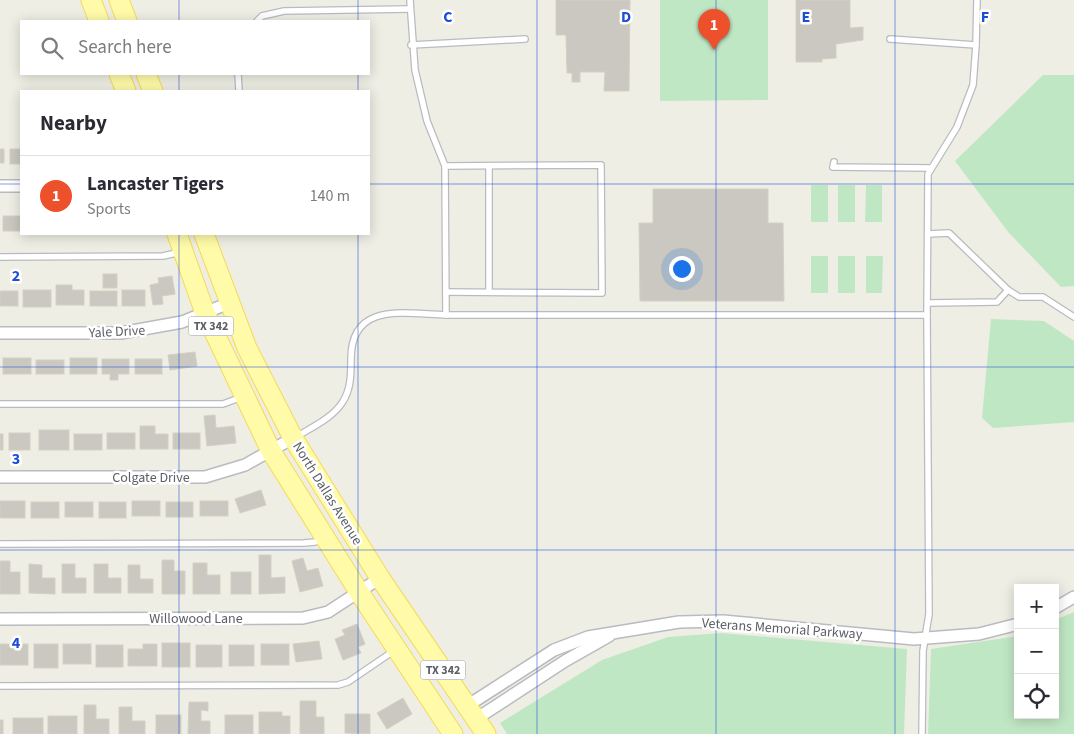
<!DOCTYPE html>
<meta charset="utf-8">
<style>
body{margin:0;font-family:"Source Sans 3",sans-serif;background:#f7f7f7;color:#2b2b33}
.controls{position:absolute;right:15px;bottom:15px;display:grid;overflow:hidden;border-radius:0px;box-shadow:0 2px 12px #0003}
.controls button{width:45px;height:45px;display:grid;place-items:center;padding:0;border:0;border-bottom:1px solid #e1e1e2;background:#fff;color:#2b2b33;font:25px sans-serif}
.you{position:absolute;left:681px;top:268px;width:18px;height:18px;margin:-12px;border:4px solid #fff;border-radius:50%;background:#1a73e8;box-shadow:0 0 0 8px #1a73e833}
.badge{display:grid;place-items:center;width:32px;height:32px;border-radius:50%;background:#ed512b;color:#fff;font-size:16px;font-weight:700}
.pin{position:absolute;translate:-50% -41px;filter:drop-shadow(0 1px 2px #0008)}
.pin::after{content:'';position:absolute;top:26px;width:18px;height:15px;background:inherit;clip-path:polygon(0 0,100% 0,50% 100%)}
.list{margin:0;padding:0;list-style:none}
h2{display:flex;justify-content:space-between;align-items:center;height:65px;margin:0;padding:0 20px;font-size:21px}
h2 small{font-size:16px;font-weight:400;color:#7c7c81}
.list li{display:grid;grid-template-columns:32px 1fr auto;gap:15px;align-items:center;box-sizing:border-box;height:80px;padding:0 20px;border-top:1px solid #e1e1e2}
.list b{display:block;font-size:19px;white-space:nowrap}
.list p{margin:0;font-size:16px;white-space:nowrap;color:#7c7c81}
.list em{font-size:16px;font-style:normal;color:#7c7c81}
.icon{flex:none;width:28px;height:28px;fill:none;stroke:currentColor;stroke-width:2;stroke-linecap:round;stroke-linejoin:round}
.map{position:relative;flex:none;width:1074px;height:734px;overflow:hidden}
.search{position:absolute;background:#fff;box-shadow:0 2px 12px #0003;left:20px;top:20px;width:350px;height:55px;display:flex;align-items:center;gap:12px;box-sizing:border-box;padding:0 18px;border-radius:0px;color:#7c7c81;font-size:19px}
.panel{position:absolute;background:#fff;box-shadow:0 2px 12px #0003;left:20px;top:90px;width:350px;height:145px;border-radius:0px}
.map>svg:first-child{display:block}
.green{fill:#c0e7c4}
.building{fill:#cac8c1;stroke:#d4d0c2}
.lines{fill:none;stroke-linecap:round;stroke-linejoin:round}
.lane-casing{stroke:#b9bbc0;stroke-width:8}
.street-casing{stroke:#b9bbc0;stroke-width:14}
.primary-casing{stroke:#f5da57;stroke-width:21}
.lane{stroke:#fff;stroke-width:5.5}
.street{stroke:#fff;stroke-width:11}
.primary{stroke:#fffba9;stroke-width:19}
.grid{fill:none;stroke:#1d4ed8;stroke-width:1;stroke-opacity:0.55}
.labels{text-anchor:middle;stroke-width:5;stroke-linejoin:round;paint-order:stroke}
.shield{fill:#fff;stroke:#8d8f93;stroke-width:1}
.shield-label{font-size:12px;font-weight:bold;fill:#5c5f65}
.street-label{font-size:14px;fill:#5c5f65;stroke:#fff}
.grid-label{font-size:16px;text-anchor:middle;font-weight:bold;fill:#1d4ed8;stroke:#fff;stroke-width:5;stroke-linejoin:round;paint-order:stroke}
</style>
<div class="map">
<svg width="1074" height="734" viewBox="0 0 1074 734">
<rect width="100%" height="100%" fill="#efeee4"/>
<g class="green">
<polygon points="660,0 768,0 768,100 660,101"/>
<polygon points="1043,75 1074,75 1074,286 1061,287 1009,233 955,161"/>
<rect x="811" y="185" width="17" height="37"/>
<rect x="838" y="185" width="17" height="37"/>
<polygon points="866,185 882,185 882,222 865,222"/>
<rect x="811" y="256" width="17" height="37"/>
<rect x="838" y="256" width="17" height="37"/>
<polygon points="866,256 883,256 882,293 866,293"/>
<polygon points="991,319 1044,321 1074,341 1074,422 993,428 982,418"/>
<polygon points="1074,612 1074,734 928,734 931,649 1018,636 1018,715 1055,715 1055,620"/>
<polygon points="721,633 907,649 904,734 507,734 500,723 602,660 668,637"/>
</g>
<g class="building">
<polygon points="556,0 630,0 629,91 604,91 605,72 580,72 580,82 572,82 572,73 567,73 566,35 556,35"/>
<polygon points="796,0 850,0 850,28 863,27 863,40 836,44 836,58 822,59 822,62 796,62"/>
<rect x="0" y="149" width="4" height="14"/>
<rect x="10" y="149" width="11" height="15"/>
<polygon points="653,189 768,189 768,223 783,223 784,301 640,301 639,223 653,223"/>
<rect x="3" y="216" width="18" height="15"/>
<rect x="103" y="274" width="14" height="14"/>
<polygon points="172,276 175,294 162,296 163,304 153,305 150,285 159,283 158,278"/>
<polygon points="56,285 72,285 72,290 84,290 84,305 56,305"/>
<rect x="23" y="290" width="28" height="17"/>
<rect x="122" y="290" width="23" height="16"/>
<rect x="0" y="291" width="18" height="15"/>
<rect x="90" y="291" width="27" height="15"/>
<polygon points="195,352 197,366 170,370 168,355"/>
<rect x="3" y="358" width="28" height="16"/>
<rect x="70" y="358" width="27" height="16"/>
<polygon points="102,359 129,359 129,374 118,374 118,380 110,380 110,374 102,374"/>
<rect x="135" y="359" width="27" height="15"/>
<rect x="36" y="360" width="28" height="14"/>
<polygon points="215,415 216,428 234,426 236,443 207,446 204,416"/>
<polygon points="140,426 155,426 155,434 168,434 168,449 140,449"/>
<rect x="39" y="430" width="30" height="20"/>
<rect x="9" y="433" width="21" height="17"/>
<rect x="107" y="433" width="28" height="16"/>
<rect x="173" y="433" width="27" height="16"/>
<rect x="0" y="434" width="3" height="16"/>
<rect x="74" y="434" width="28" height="16"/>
<polygon points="261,490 266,505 240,513 235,499"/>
<rect x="0" y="501" width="25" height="17"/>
<rect x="132" y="501" width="28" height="15"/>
<rect x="200" y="501" width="28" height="15"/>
<rect x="31" y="502" width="28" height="16"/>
<rect x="65" y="502" width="28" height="15"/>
<rect x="99" y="502" width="27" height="16"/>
<rect x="166" y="502" width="27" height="15"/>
<polygon points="259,555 271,555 271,578 285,577 285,593 259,594"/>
<polygon points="303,558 307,571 318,568 323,586 300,592 292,561"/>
<polygon points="162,560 174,560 174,571 185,571 185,594 162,594"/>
<polygon points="0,561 10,561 10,572 20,572 20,594 0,594"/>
<polygon points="193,563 207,563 207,575 220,575 220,594 193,594"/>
<polygon points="29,564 42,565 42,578 55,578 55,594 29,593"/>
<polygon points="62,564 75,564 75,578 86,578 86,593 62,593"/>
<polygon points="94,564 108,564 108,578 121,578 121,593 94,593"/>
<polygon points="128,565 140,565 140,579 153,579 153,593 128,593"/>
<rect x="231" y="572" width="20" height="22"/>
<polygon points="357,624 365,644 358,647 361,653 343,660 335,639 345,635 342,630"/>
<polygon points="319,641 322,659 296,662 293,644"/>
<rect x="162" y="643" width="28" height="24"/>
<rect x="0" y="644" width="28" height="21"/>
<rect x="34" y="644" width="24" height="24"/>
<rect x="63" y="644" width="28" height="20"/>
<polygon points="143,644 157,644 157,666 128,666 128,649 143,649"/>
<rect x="261" y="644" width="28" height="21"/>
<rect x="96" y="645" width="27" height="22"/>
<rect x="196" y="645" width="26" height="22"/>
<rect x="229" y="645" width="25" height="21"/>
<polygon points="403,698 412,714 387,729 377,713"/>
<polygon points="300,701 316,701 316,717 324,717 324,734 300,734"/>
<polygon points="189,702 208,702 208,711 201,710 201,721 210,721 210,734 188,734"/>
<polygon points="84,705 96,705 96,719 109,719 109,734 84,734"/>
<polygon points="119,707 132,707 132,721 145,721 145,734 119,734"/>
<polygon points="259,712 282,712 282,716 290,716 290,734 259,734"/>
<polygon points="345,714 370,714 370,734 345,733"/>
<rect x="156" y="715" width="25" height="19"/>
<rect x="225" y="715" width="28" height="19"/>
<rect x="48" y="716" width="29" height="18"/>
<rect x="13" y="718" width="30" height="16"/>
<rect x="0" y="720" width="3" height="14"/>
</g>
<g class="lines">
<g class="lane-casing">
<g id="lane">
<polyline points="410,0 415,70 427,121 445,166 446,315 927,315 928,174 957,127 973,85 976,45 977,0"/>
<polyline points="257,21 262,16 284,11 409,9"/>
<polyline points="890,39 976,45"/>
<polyline points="411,45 525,39"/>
<polyline points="238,74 239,91"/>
<polyline points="834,162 833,167 931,168"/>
<polyline points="445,166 601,165 602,293 446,292"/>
<polyline points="489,166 489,292"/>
<polyline points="0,257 163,256 181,252"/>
<polyline points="1008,290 1019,297 1043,297 1074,317"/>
<polyline points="928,303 997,302 1008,290 949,233 928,234"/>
<polyline points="0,404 223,404 242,397"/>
<path d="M296,437C312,427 331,419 342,403C351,390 351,374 351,359C351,301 405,314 446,315"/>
<polyline points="0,544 304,543 315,542 323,538"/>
<polyline points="0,686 338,685 348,682 395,650"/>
<polyline points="922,734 923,651 929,614 927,315"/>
</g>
</g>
<g class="street-casing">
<g id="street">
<polyline points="0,186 21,186"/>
<polyline points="0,333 121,333 182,322 229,303"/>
<polyline points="0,477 205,477 245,465 293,438"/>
<polyline points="1055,608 1074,597"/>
<polyline points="0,619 303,618 328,612 380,578"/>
<polyline points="467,706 554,650 588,637 679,622 723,621 914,639 979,634 1018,624"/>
<polyline points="476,719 565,661 609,636"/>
</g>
</g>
<g class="primary-casing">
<g id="primary">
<polyline points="91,0 99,21"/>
<polyline points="119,0 127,21"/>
<polyline points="119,74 126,91"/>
<polyline points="146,74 153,91"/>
<polyline points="177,234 205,313 271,451 359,592 453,734"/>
<polyline points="204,234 247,348 293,438 380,578 486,734"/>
</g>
</g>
<use href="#lane" class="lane"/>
<use href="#street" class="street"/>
<use href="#primary" class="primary"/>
</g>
<path class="grid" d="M179,0V21M358,0V21M537,0V734M716,0V734M895,0V734M179,74V91M358,74V91M0,184H21M369,184H1074M179,234V734M358,234V734M0,367H1074M0,550H1074"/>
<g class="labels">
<g class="shield">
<rect x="188.5" y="316.5" width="45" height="19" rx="4"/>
<rect x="420.5" y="660.5" width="45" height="19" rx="4"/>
</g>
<g class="shield-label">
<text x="211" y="330">TX 342</text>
<text x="443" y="674">TX 342</text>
</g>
<g class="street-label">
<text transform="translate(117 331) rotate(-3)" y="5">Yale Drive</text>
<text x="151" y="482">Colgate Drive</text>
<text transform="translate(328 493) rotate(58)" y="5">North Dallas Avenue</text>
<text x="196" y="623">Willowood Lane</text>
<text transform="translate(782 628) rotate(4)" y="5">Veterans Memorial Parkway</text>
</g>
</g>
<g class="grid-label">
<text x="448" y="22">C</text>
<text x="626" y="22">D</text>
<text x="806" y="22">E</text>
<text x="985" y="22">F</text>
<text x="16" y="281">2</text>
<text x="16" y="464">3</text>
<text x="16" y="648">4</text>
</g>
</svg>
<div class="controls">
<button>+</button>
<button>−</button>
<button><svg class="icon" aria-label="locate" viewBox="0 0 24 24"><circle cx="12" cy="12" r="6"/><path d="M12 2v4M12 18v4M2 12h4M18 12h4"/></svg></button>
</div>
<div class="you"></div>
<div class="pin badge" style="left:714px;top:50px">1</div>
<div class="search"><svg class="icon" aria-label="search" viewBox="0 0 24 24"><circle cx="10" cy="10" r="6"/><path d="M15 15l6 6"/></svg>Search here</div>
<section class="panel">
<h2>Nearby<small></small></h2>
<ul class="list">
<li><span class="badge">1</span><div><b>Lancaster Tigers</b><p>Sports</p></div><em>140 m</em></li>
</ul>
</section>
</div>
